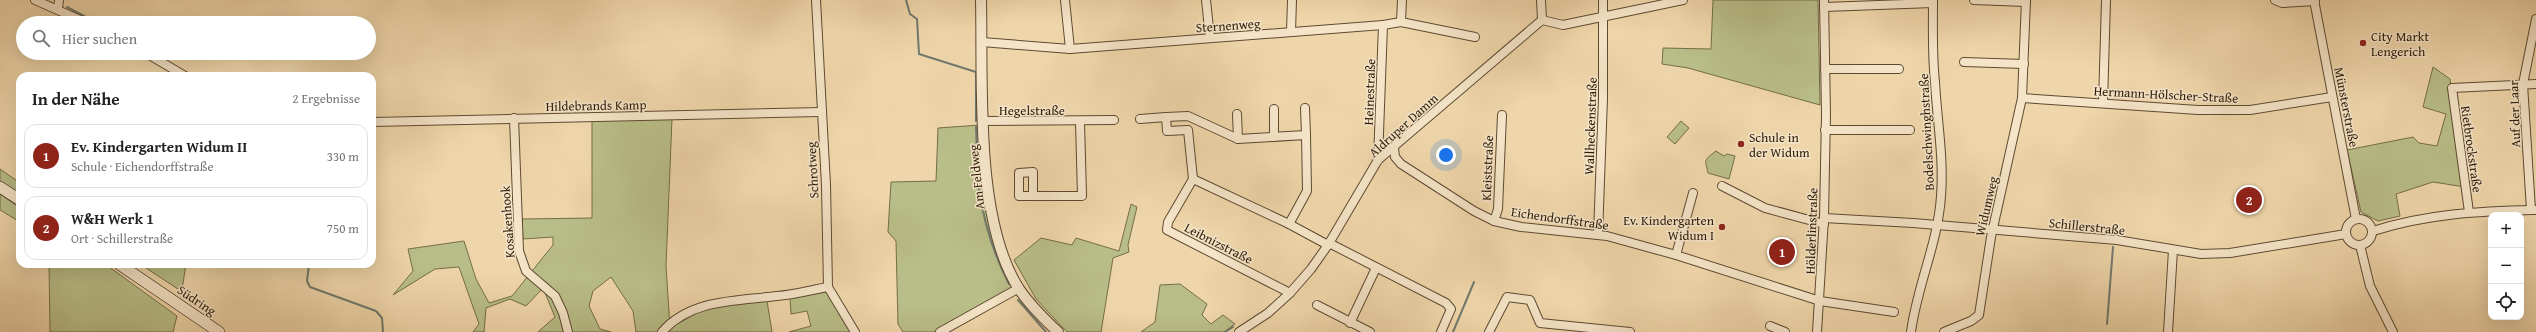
<!DOCTYPE html>
<html lang="de">
<meta charset="utf-8">
<style>
body{margin:0;font-family:"Gentium Book Plus",serif;background:#f2f2f2;color:#222}
.controls{position:absolute;right:12px;bottom:12px;display:grid;overflow:hidden;border-radius:8px;box-shadow:0 4px 16px #0002}
.controls button{width:36px;height:36px;display:grid;place-items:center;padding:0;border:0;border-bottom:1px solid #e0e0e0;background:#fff;color:#222;font:20px sans-serif}
.you{position:absolute;left:1446px;top:155px;width:14px;height:14px;margin:-10px;border:3px solid #fff;border-radius:50%;background:#1a73e8;box-shadow:0 0 0 6px #1a73e833}
.badge{display:grid;place-items:center;width:26px;height:26px;border-radius:50%;background:#8f2418;color:#fff;font-size:13px;font-weight:700}
.pin{position:absolute;translate:-50% -50%;border:2px solid #fff;box-shadow:0 1px 4px #0006}
.list{margin:0;padding:0;list-style:none}
h2{display:flex;justify-content:space-between;align-items:center;height:52px;margin:0;padding:0 16px;font-size:17px}
h2 small{font-size:13px;font-weight:400;color:#767676}
.list li{display:grid;grid-template-columns:26px 1fr auto;gap:12px;align-items:center;box-sizing:border-box;height:64px;margin:0 8px 8px;padding:0 8px;border:1px solid #e0e0e0;border-radius:12px}
.list b{display:block;font-size:15px;white-space:nowrap}
.list p{margin:0;font-size:13px;white-space:nowrap;color:#767676}
.list em{font-size:13px;font-style:normal;color:#767676}
.icon{flex:none;width:22px;height:22px;fill:none;stroke:currentColor;stroke-width:2;stroke-linecap:round;stroke-linejoin:round}
.map{position:relative;flex:none;width:2536px;height:332px;overflow:hidden}
.search{position:absolute;background:#fff;box-shadow:0 4px 16px #0002;left:16px;top:16px;width:360px;height:44px;display:flex;align-items:center;gap:10px;box-sizing:border-box;padding:0 14px;border-radius:22px;color:#767676;font-size:15px}
.panel{position:absolute;background:#fff;box-shadow:0 4px 16px #0002;left:16px;top:72px;width:360px;height:196px;border-radius:12px}
.map>svg:first-child{display:block}
.green{fill:#b9be88;stroke:#746d48}
.lines{fill:none;stroke-linecap:round;stroke-linejoin:round}
.stream{stroke:#70796e;stroke-width:2}
.minor-casing{stroke:#5e4a31;stroke-width:10}
.tertiary-casing{stroke:#5e4a31;stroke-width:12}
.secondary-casing{stroke:#2e1c09;stroke-width:12}
.minor{stroke:#f5e4c8;stroke-width:8}
.tertiary{stroke:#f5e4c8;stroke-width:10}
.secondary{stroke:#f5e4c8;stroke-width:11}
.poi-dot{fill:#8f2418;stroke:#f5e4c8;stroke-width:1.5}
.labels{text-anchor:middle;stroke-width:3;stroke-linejoin:round;paint-order:stroke}
.street-label{font-size:13px;fill:#2e1c09;stroke:#f5e4c8}
.poi-label{font-size:13px;fill:#2e1c09;stroke:#f5e4c8;text-anchor:start}
</style>
<div class="map">
<svg width="2536" height="332" viewBox="0 0 2536 332">
<rect width="100%" height="100%" fill="#efd6aa"/>
<filter id="stains"><feTurbulence type="fractalNoise" baseFrequency=".005" numOctaves="4"/><feColorMatrix values="0 0 0 0 .2 0 0 0 0 .09 0 0 0 0 .02 0 0 0 .5 -.17"/></filter>
<radialGradient id="worn" r=".72"><stop offset=".6" stop-color="#630" stop-opacity="0"/><stop offset="1" stop-color="#630" stop-opacity=".3"/></radialGradient>
<g class="green">
<polygon points="1713,0 1818,0 1820,105 1688,68 1662,64 1663,48 1711,49"/>
<polygon points="2433,67 2450,79 2465,187 2433,182 2396,194 2400,216 2378,221 2361,212 2347,150 2413,137 2419,143 2437,146 2446,114 2423,107"/>
<polygon points="672,119 666,266 670,328 701,311 723,305 767,301 772,332 636,332 633,311 611,277 593,291 589,306 600,329 611,332 538,332 555,317 543,288 526,306 510,299 486,308 484,332 473,332 479,324 459,267 435,269 393,295 413,271 408,249 464,241 476,279 489,303 512,296 553,245 553,237 523,239 522,219 592,218 592,120"/>
<polygon points="1681,121 1689,128 1675,144 1667,137"/>
<polygon points="980,125 984,197 997,249 1013,287 934,332 903,332 898,324 896,241 888,232 891,182 936,181 938,128"/>
<path d="M1716,151L1724,156L1727,154L1735,156L1729,179L1708,173C1705,159 1703,161 1716,151Z"/>
<polygon points="0,169 20,183 20,195 0,182"/>
<polygon points="0,194 20,208 20,222 0,210"/>
<polygon points="1131,204 1137,207 1128,245 1129,252 1113,258 1101,332 1067,332 1036,299 1014,260 1041,238 1072,245 1076,238 1119,251"/>
<polygon points="49,264 105,264 177,316 173,332 50,332"/>
<polygon points="140,264 186,264 182,290 178,289"/>
<polygon points="1180,284 1207,304 1202,315 1211,324 1223,315 1235,324 1224,332 1141,332 1155,322 1160,285"/>
<polygon points="826,292 851,332 789,332 811,326 807,311 791,314 790,298"/>
</g>
<g class="lines">
<g class="stream">
<polyline points="906,0 910,14 917,19 919,54 976,72 976,121"/>
<polyline points="67,7 97,23"/>
<polyline points="186,72 193,76"/>
<polyline points="976,127 978,182"/>
<path d="M979,189C984,223 993,253 1009,284"/>
<polyline points="309,264 307,281 310,287 376,311 382,318 383,332"/>
<polyline points="1018,300 1046,332"/>
<polyline points="2107,324 2113,247"/>
<polyline points="1225,332 1233,327"/>
<polyline points="1453,332 1474,282"/>
</g>
<g class="minor-casing">
<g id="minor">
<polyline points="35,0 87,23"/>
<polyline points="816,0 826,185 828,287 855,332"/>
<polyline points="1065,0 1070,49"/>
<polyline points="1206,0 1210,38"/>
<polyline points="1974,0 2026,2"/>
<polyline points="2275,0 2282,3 2315,1"/>
<polyline points="2314,0 2356,219"/>
<polyline points="1824,7 1933,3"/>
<polyline points="58,8 59,0"/>
<polyline points="1542,20 1563,25 1683,0"/>
<polyline points="1401,22 1402,0"/>
<polyline points="1291,32 1292,0"/>
<polyline points="982,42 1070,49 1383,25 1401,22 1475,37"/>
<polyline points="146,53 185,76"/>
<polyline points="1964,62 2024,64"/>
<polyline points="1825,69 1899,69"/>
<polyline points="2022,98 2198,110 2250,110 2332,97"/>
<polyline points="2103,103 2106,0"/>
<polyline points="1305,108 1306,135"/>
<polyline points="1274,109 1274,137"/>
<polyline points="1237,114 1238,139"/>
<polyline points="1166,117 1188,116 1238,139 1306,135 1307,191 1289,224"/>
<polyline points="514,118 519,251 526,271 555,296 563,313 568,332"/>
<polyline points="1140,119 1166,117 1167,131 1188,130 1193,179 1168,222 1167,230 1290,293"/>
<polyline points="983,121 1114,120"/>
<polyline points="372,122 821,112"/>
<polyline points="1825,130 1910,130"/>
<polyline points="1394,148 1395,157 1401,164 1474,211 1494,221 1521,227 1607,236 1676,255 1820,301 1894,312"/>
<polyline points="1378,160 1383,25"/>
<polyline points="1193,179 1289,224 1328,245"/>
<polyline points="1722,186 1765,208 1824,224"/>
<polyline points="1033,196 1033,172 1019,173 1019,196 1082,196 1080,122"/>
<polyline points="2531,210 2523,84 2536,19"/>
<polyline points="2469,212 2452,88 2536,84"/>
<polyline points="1824,218 1913,223 2117,240 2201,254 2230,253 2346,234"/>
<circle cx="2359" cy="232" r="13"/>
<polyline points="1494,221 1498,209 1502,115"/>
<path d="M2373,231C2426,214 2479,211 2535,210"/>
<polyline points="1598,235 1603,98 1603,0"/>
<polyline points="1329,243 1446,303 1451,309 1441,332"/>
<polyline points="2360,245 2370,286 2393,332"/>
<polyline points="1676,255 1693,193"/>
<polyline points="1317,305 1370,332"/>
<polyline points="1350,323 1376,268"/>
<polyline points="1770,326 1785,332"/>
<path d="M662,332C690,299 737,301 777,296C794,295 811,290 828,287"/>
<polyline points="940,332 1019,288"/>
<polyline points="1239,332 1268,313 1290,293 1311,269 1328,245 1378,160 1542,20 1541,0"/>
<polyline points="1489,332 1507,297 1530,300 1540,323 1630,332"/>
<polyline points="1817,332 1824,218 1826,114 1824,0"/>
<path d="M1911,332C1917,286 1938,243 1941,196C1944,158 1937,120 1935,82C1932,55 1933,27 1933,0"/>
<polyline points="1944,332 1971,321 1979,315 1991,237 2022,98 2026,0"/>
<polyline points="2168,332 2173,250"/>
</g>
</g>
<g class="tertiary-casing">
<path id="tertiary" d="M981,0C983,82 974,219 1019,289C1030,305 1044,319 1058,332"/>
</g>
<g class="secondary-casing">
<g id="secondary">
<polyline points="0,187 20,200"/>
<polyline points="119,264 219,332"/>
</g>
</g>
<use href="#minor" class="minor"/>
<use href="#tertiary" class="tertiary"/>
<use href="#secondary" class="secondary"/>
</g>
<g class="poi-dot">
<circle cx="2363" cy="43" r="4"/>
<circle cx="1741" cy="144" r="4"/>
<circle cx="1722" cy="227" r="4"/>
</g>
<g class="labels">
<g class="street-label">
<text transform="translate(1228 25) rotate(-4)" y="5">Sternenweg</text>
<text transform="translate(1369 92) rotate(-88)" y="5">Heinestraße</text>
<text transform="translate(2166 94) rotate(3)" y="5">Hermann-Hölscher-Straße</text>
<text transform="translate(596 105) rotate(-1)" y="5">Hildebrands Kamp</text>
<text transform="translate(2347 107) rotate(79)" y="5">Münsterstraße</text>
<text x="1032" y="115">Hegelstraße</text>
<text transform="translate(2514 114) rotate(-92)" y="5">Auf der Laar</text>
<text transform="translate(1403 125) rotate(-42)" y="5">Aldruper Damm</text>
<text transform="translate(1590 126) rotate(-88)" y="5">Wallheckenstraße</text>
<text transform="translate(1926 132) rotate(-93)" y="5">Bodelschwinghstraße</text>
<text transform="translate(2472 149) rotate(82)" y="5">Rietbrockstraße</text>
<text transform="translate(1487 168) rotate(-88)" y="5">Kleiststraße</text>
<text transform="translate(812 170) rotate(-93)" y="5">Schrotweg</text>
<text transform="translate(976 177) rotate(-96)" y="5">Am Feldweg</text>
<text transform="translate(1986 206) rotate(-77)" y="5">Widumweg</text>
<text transform="translate(1560 218) rotate(8)" y="5">Eichendorffstraße</text>
<text transform="translate(507 222) rotate(-94)" y="5">Kosakenhook</text>
<text transform="translate(2087 226) rotate(6)" y="5">Schillerstraße</text>
<text transform="translate(1811 231) rotate(-88)" y="5">Hölderlinstraße</text>
<text transform="translate(1219 243) rotate(27)" y="5">Leibnizstraße</text>
<text transform="translate(197 300) rotate(34)" y="5">Südring</text>
</g>
<g class="poi-label">
<text x="2371" y="41">City Markt<tspan x="2371" dy="15">Lengerich</tspan></text>
<text x="1749" y="142">Schule in<tspan x="1749" dy="15">der Widum</tspan></text>
<text x="1714" y="225" text-anchor="end">Ev. Kindergarten<tspan x="1714" dy="15">Widum I</tspan></text>
</g>
</g>
<rect width="100%" height="100%" filter="url(#stains)"/>
<rect width="100%" height="100%" fill="url(#worn)"/>
</svg>
<div class="controls">
<button>+</button>
<button>−</button>
<button><svg class="icon" aria-label="locate" viewBox="0 0 24 24"><circle cx="12" cy="12" r="6"/><path d="M12 2v4M12 18v4M2 12h4M18 12h4"/></svg></button>
</div>
<div class="you"></div>
<div class="pin badge" style="left:1782px;top:252px">1</div>
<div class="pin badge" style="left:2249px;top:200px">2</div>
<div class="search"><svg class="icon" aria-label="search" viewBox="0 0 24 24"><circle cx="10" cy="10" r="6"/><path d="M15 15l6 6"/></svg>Hier suchen</div>
<section class="panel">
<h2>In der Nähe<small>2 Ergebnisse</small></h2>
<ul class="list">
<li><span class="badge">1</span><div><b>Ev. Kindergarten Widum II</b><p>Schule · Eichendorffstraße</p></div><em>330 m</em></li>
<li><span class="badge">2</span><div><b>W&amp;H Werk 1</b><p>Ort · Schillerstraße</p></div><em>750 m</em></li>
</ul>
</section>
</div>
